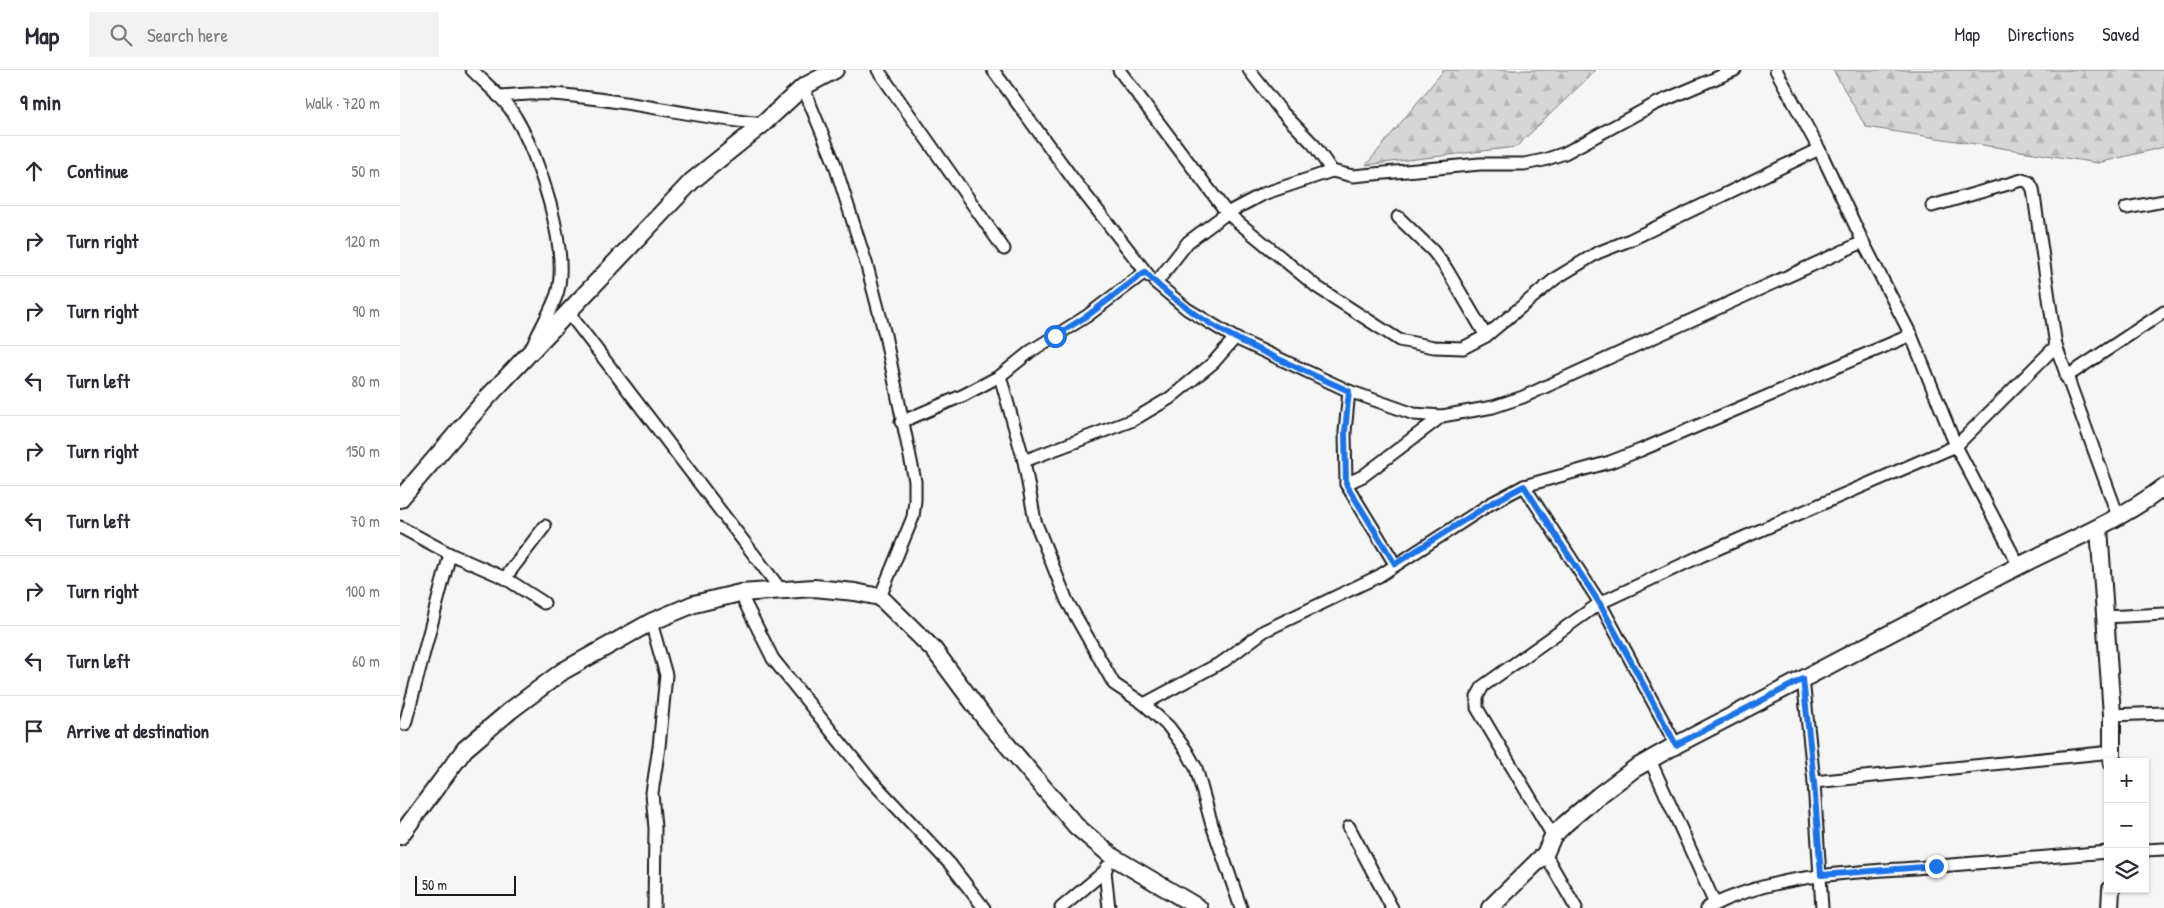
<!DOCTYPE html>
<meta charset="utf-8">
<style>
body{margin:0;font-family:"Patrick Hand",sans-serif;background:#f2f2f3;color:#2b2b33}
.controls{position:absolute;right:15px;bottom:15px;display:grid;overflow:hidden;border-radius:0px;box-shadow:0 1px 4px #0004}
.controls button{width:45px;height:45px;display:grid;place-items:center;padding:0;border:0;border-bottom:1px solid #e1e1e2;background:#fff;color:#2b2b33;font:25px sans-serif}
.scale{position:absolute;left:15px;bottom:12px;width:101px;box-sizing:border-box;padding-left:5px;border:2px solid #1c1c1c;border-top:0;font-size:14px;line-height:18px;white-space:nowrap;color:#1c1c1c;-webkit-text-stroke:4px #fff;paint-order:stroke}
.stop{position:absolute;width:15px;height:15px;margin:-11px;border:4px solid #1a73e8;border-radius:50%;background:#fff}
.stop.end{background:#1a73e8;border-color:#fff;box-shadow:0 1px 5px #0008}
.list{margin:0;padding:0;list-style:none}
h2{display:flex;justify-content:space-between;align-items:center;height:65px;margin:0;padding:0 20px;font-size:21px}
h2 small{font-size:16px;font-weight:400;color:#7c7c81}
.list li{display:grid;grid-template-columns:32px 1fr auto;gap:15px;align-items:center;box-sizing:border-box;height:70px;padding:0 20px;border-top:1px solid #e1e1e2}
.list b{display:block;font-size:19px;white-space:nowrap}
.list em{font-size:16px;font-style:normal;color:#7c7c81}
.icon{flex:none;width:28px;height:28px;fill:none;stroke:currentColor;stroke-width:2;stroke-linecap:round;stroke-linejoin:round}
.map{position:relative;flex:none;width:1764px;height:838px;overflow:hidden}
header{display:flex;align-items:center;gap:30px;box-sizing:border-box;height:70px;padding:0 25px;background:#fff;border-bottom:1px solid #e1e1e2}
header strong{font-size:24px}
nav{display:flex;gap:28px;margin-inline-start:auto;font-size:18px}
.search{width:350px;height:45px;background:#f2f2f3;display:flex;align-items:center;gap:12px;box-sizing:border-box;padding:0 18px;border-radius:0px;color:#7c7c81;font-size:19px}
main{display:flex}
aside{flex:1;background:#fff}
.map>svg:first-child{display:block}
.forest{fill:url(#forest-firs);stroke:#797979}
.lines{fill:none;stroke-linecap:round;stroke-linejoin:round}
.street-casing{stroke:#1c1c1c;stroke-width:15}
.secondary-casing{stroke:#1c1c1c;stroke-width:20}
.street{stroke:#fff;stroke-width:11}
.secondary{stroke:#fff;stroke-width:16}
.route{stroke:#1a73e8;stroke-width:6}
</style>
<header>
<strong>Map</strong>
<div class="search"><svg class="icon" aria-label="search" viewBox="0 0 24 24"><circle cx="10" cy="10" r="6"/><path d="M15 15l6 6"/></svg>Search here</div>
<nav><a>Map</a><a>Directions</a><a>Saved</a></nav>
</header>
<main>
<aside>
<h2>9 min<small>Walk · 720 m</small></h2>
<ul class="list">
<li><svg class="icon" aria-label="ahead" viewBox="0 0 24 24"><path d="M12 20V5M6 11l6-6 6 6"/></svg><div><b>Continue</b></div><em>50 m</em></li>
<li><svg class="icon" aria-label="right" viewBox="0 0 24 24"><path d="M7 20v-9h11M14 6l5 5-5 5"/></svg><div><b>Turn right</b></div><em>120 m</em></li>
<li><svg class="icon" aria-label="right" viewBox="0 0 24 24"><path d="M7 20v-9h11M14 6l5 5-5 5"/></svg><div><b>Turn right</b></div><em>90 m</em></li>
<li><svg class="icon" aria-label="left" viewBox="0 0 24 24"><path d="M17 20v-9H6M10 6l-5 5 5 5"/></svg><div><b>Turn left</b></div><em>80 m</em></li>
<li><svg class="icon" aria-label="right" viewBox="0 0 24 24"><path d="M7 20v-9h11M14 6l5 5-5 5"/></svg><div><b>Turn right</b></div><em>150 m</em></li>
<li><svg class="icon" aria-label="left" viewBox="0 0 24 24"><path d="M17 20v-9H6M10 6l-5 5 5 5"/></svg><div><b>Turn left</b></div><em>70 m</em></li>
<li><svg class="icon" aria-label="right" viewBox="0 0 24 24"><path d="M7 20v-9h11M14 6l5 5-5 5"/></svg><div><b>Turn right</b></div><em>100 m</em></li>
<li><svg class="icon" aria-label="left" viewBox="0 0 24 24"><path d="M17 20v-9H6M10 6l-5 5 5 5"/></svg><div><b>Turn left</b></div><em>60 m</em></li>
<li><svg class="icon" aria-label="arrive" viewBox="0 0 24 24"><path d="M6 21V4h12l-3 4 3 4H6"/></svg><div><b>Arrive at destination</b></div></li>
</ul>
</aside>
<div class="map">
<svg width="1764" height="838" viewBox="0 0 1764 838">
<defs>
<pattern id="forest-firs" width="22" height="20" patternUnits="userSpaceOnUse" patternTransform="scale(1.25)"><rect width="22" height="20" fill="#d6d6d6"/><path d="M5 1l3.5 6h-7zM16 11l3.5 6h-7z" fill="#b7b7b7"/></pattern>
</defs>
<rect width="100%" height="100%" fill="#f6f6f6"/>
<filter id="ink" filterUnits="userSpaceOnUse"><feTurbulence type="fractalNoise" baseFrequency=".02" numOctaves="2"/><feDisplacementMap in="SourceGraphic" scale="10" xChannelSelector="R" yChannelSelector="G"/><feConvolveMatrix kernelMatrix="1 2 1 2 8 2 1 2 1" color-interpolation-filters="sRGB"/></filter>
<g filter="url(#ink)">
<g class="forest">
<polygon points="1044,0 1196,0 1116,77 966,95"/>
<polygon points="1433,0 1764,0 1764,77 1698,93 1466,57"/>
</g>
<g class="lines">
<g class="street-casing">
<g id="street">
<path d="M72,0C87,15 106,30 116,48C139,86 170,180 157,224C151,241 141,257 134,273"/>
<polyline points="478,0 604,179"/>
<polyline points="593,0 673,109 749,206"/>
<polyline points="719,0 827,143 917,217 999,270 1034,277 1063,278 1086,266 1156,208 1197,183 1230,170 1419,79 1463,172 1511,265 1556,376 1619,496"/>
<polyline points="849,0 881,41 914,75 932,101"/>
<polyline points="1335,0 1255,34 1165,83 1144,90 1124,94 1080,94 953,106 932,101 863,124 827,143 788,172 756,213 787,239 835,268 949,321 1014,344 1042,346 1093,337 1123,327 1463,172"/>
<polyline points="1376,0 1419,79"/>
<polyline points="403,17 434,92 467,196 485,265 515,411 515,430 513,447 480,527"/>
<path d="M98,26C116,25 134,23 152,24C223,29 292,47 363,54"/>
<polyline points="1532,136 1622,110 1629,112 1633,119 1656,276 1718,446"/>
<polyline points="1726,138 1764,131"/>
<polyline points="998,147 1033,181 1046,198 1086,266"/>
<polyline points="168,242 381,520"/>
<polyline points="600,306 624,391 635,451 667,531 714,614 744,634 769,657 786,680 796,698 812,755 841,838"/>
<polyline points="1666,307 1764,242"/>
<polyline points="949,321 945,362 946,414 995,494"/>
<polyline points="501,352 564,325 600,306 631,281 687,246 745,202"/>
<polyline points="624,391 733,350 770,328 813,293 835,268"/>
<polyline points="946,414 963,406 1042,346"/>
<polyline points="1124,416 1200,533 1276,675"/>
<polyline points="0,457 50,484 105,508 144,533"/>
<polyline points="105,508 145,456"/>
<polyline points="340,523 373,589 469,708 550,794 584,838"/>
<polyline points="1705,547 1764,544"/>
<polyline points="251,552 266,605 259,677 252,723 255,758 254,838"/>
<polyline points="1403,609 1414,712 1422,838"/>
<polyline points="744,634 824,591 864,561 979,506 1090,434 1124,416 1210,392 1241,380 1511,265"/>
<polyline points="1712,645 1764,643"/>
<polyline points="5,654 50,484"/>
<polyline points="1250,690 1315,834"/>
<polyline points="1414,712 1712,682"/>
<polyline points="949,757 992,838"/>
<polyline points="1153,766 1077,638 1077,627 1083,616 1200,533 1303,485 1556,376 1656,276"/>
<polyline points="1745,780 1764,779"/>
<polyline points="1145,784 1176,838"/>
<polyline points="707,797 705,801 709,838"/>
<polyline points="661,838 705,801"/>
<path d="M1307,838C1371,805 1444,803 1515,798C1579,793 1643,788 1708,782"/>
</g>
</g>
<g class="secondary-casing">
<g id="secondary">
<polyline points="0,429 87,328 292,111 363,54 403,17 435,0"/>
<polyline points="1699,458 1712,645 1712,692"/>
<polyline points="0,766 65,679 111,640 163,601 251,552 294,534 340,523 414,518 455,522 480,527 534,580 586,650 676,756 713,787 799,838"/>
<path d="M1090,838L1145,784L1153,766L1165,754L1198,726L1234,699L1276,675C1386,618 1495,561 1605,503C1658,475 1715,454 1764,417"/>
<polyline points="1710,838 1711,819"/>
</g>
</g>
<use href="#street" class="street"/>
<use href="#secondary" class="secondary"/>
</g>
</g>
<g class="lines" filter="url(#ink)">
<path class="route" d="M655,266L687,246L745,202C800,260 878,288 949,321L945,362L946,414L995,494L1090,434L1124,416L1200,534L1276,675L1403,609L1414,712L1421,805L1536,796"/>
</g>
</svg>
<div class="controls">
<button>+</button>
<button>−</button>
<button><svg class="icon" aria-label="layers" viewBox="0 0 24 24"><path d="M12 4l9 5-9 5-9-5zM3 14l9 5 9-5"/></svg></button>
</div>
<div class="scale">50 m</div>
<div class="stop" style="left:655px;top:266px"></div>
<div class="stop end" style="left:1536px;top:796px"></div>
</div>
</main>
